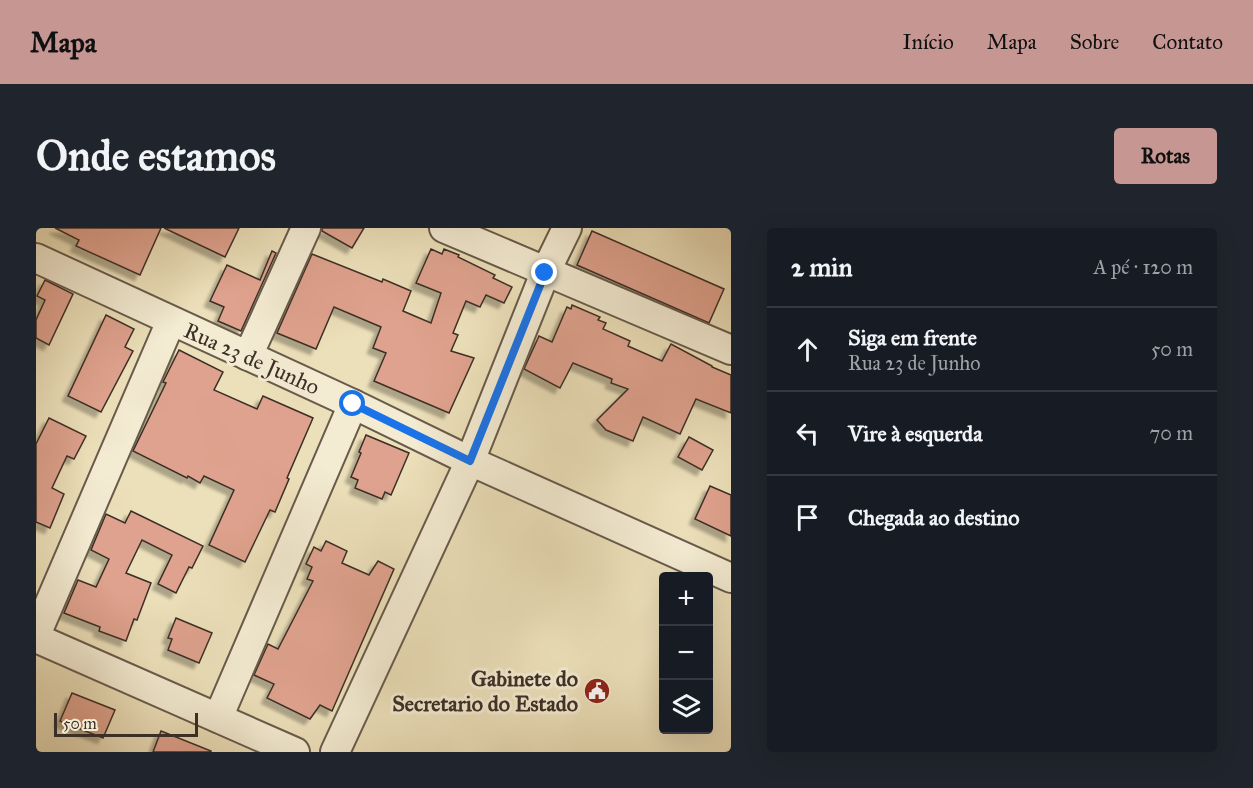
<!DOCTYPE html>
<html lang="pt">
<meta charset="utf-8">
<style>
body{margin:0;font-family:"IM FELL Great Primer",serif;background:#20242c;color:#f1f3f6}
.controls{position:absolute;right:18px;bottom:18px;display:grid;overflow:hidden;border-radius:6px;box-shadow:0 6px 24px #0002}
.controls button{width:54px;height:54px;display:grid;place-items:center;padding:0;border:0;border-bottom:2px solid #363941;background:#171b24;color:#f1f3f6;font:30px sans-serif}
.scale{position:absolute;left:18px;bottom:15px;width:144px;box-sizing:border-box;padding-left:6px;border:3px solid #3c2f26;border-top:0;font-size:16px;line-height:21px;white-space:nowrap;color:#3c2f26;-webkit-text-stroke:4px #f3ebd2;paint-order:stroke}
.stop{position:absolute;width:18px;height:18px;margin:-14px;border:4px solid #1a73e8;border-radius:50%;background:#fff}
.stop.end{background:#1a73e8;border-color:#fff;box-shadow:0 2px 6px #0008}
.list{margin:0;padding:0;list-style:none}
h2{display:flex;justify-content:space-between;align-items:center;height:78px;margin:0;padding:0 24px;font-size:26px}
h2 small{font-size:20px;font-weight:400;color:#9ea1a6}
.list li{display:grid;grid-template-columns:39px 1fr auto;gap:18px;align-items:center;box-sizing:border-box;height:84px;padding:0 24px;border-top:2px solid #363941}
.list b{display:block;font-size:22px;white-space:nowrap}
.list p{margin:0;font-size:20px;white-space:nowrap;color:#9ea1a6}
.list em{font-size:20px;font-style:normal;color:#9ea1a6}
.icon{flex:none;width:33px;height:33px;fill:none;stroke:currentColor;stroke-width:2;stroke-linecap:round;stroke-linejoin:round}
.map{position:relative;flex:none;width:695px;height:524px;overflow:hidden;border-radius:6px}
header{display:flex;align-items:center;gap:36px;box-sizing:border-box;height:84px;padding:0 30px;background:#c59692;color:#111}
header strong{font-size:28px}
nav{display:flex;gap:33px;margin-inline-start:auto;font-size:21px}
.intro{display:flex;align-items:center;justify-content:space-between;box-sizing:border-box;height:144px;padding:0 36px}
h1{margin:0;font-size:42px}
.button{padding:15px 27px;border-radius:6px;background:#c59692;color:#111;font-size:21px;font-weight:700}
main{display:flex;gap:36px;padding:0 36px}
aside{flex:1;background:#171b24;border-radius:6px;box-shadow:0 6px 24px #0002}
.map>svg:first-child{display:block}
.building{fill:#dfa28e;stroke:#3c2f26;stroke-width:1.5;filter:url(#shadow)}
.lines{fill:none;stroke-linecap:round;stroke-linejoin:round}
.minor-casing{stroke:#685b4b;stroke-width:32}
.minor{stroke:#f3ebd2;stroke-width:28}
.route{stroke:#1a73e8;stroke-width:8}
.labels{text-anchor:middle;stroke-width:6;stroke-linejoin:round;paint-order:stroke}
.street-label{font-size:22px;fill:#3c2f26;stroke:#f3ebd2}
.poi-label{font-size:22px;font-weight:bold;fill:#3c2f26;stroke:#f3ebd2;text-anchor:end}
</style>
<header>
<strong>Mapa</strong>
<nav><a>Início</a><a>Mapa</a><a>Sobre</a><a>Contato</a></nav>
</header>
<div class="intro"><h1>Onde estamos</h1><a class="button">Rotas</a></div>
<main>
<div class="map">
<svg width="695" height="524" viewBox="0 0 695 524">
<defs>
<filter id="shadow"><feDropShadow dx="-5.5" dy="5.5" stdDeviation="1.5" flood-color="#0004"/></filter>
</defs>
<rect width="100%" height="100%" fill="#ece0ba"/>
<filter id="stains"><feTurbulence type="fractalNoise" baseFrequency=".00333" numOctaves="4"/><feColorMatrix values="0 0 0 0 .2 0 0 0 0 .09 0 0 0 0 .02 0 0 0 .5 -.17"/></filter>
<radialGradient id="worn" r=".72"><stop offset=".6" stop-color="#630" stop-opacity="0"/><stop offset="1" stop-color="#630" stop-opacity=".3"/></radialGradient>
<g class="building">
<polygon points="19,0 125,0 104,47 40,18 43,12"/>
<polygon points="128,0 203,0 189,29"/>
<polygon points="286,0 328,0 316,20 286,3"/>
<polygon points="556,3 688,61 673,95 541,37"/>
<polygon points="395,21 406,26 408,21 423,27 422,29 459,47 457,50 476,59 468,75 450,67 444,79 430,73 417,105 422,107 415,123 438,130 413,185 338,153 350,125 337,120 345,99 298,79 280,121 241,105 276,26 346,54 347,51 375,63 367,83 395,95 405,65 380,55"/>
<polygon points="236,23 240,25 205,103 182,93 188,79 174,73 191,37 224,52"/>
<polygon points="9,52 37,66 13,117 0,110 0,92 9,72 1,68"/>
<polygon points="536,77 564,89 562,92 570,95 567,101 594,113 592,118 626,133 635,116 676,138 676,139 695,147 695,185 660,171 644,206 607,189 597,213 570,202 561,192 592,161 575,155 576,151 537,135 524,160 488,141 503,108 516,114 531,79 535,81"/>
<polygon points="70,87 98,101 89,119 97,123 65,184 32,168"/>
<polygon points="143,122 187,144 178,162 221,181 227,168 277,190 251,250 253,251 239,284 234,282 209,334 173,317 198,262 168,248 164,255 152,248 151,250 97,223 130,155 127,154"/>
<polygon points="13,190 50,208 38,231 31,228 16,260 28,266 14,300 0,294 0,216"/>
<polygon points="330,207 373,225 355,267 349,264 346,271 319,260 322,252 315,249 325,225 323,224"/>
<polygon points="653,209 677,222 666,242 642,229"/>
<polygon points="674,258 695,267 695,308 659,291"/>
<polygon points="95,283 167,318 156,340 153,339 140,365 122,356 136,327 106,312 90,345 115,355 101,392 98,391 90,413 63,403 64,399 28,385 42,352 60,359 73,331 55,322 70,286 89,295"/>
<polygon points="290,313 311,323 306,335 333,347 342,333 358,341 296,483 284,477 274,491 231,470 238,456 218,447 232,416 242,421 277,353 271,351 276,339 270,336 278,319 285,323"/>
<polygon points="140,390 176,405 163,435 132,422 136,411 132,410"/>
<polygon points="36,465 79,482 67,510 24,493"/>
<polygon points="125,503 175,523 175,524 117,524"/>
</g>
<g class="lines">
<g class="minor-casing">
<g id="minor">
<polyline points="408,0 695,122"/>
<polyline points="0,30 317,176 434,233 695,350"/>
<polyline points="212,128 270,0"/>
<polyline points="0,407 135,93"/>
<polyline points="0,410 259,524"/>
<polyline points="182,490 317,176"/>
<polyline points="299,524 434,233 509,45 531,0"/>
</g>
</g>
<use href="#minor" class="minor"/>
</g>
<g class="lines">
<polyline class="route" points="317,176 434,233 509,45"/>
</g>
<defs>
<g id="civic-disc" transform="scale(1.35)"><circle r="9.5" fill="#8f2418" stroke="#f3ebd2"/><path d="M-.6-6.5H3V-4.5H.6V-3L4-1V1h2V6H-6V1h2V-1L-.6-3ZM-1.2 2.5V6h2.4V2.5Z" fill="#fff"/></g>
</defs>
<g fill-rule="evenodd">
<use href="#civic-disc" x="561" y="463"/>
</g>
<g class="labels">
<g class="street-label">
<text transform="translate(216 130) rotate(24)" y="8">Rua 23 de Junho</text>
</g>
<g class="poi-label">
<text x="542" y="458">Gabinete do<tspan x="542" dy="25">Secretario do Estado</tspan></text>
</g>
</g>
<rect width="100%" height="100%" filter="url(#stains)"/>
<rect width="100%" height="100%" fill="url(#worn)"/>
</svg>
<div class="controls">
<button>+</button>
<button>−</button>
<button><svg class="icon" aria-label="layers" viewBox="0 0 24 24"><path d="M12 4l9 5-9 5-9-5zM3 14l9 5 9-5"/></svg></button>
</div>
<div class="scale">50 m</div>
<div class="stop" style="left:317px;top:176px"></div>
<div class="stop end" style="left:509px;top:45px"></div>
</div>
<aside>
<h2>2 min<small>A pé · 120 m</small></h2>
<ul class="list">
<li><svg class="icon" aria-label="ahead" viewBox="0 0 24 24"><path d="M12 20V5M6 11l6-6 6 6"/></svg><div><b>Siga em frente</b><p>Rua 23 de Junho</p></div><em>50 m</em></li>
<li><svg class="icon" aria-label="left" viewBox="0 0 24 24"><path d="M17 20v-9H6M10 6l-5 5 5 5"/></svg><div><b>Vire à esquerda</b></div><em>70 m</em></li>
<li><svg class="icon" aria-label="arrive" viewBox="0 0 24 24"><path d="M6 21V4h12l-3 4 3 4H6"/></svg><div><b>Chegada ao destino</b></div></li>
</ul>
</aside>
</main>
